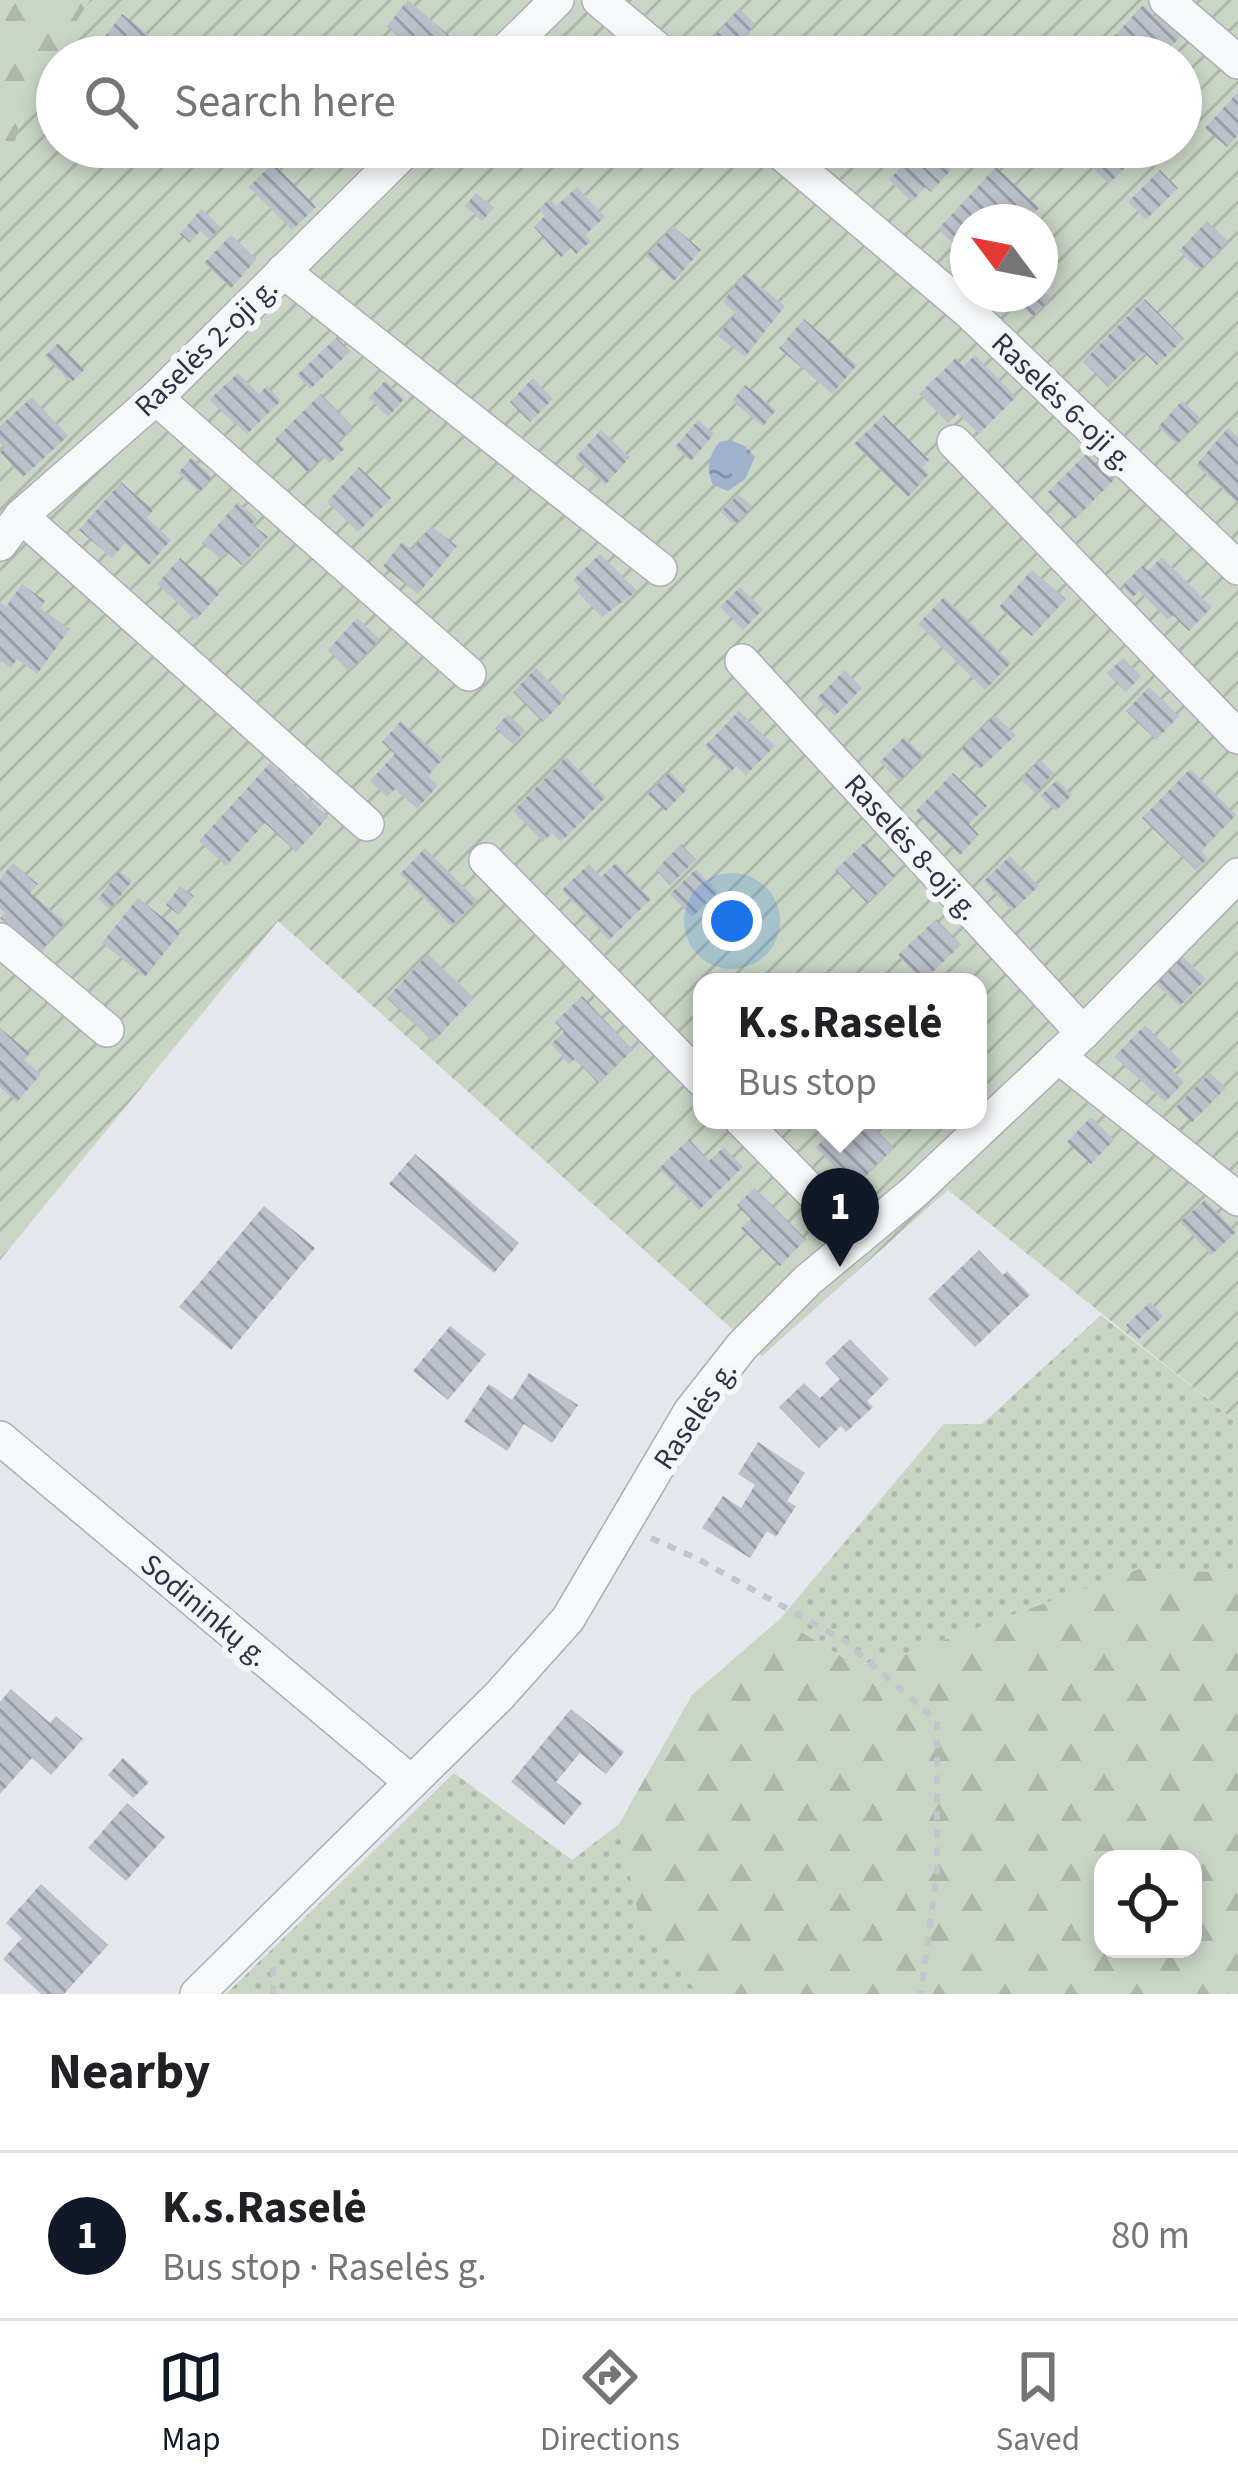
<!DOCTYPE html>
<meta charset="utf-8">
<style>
body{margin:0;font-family:"Source Sans 3",sans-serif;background:#f6f6f6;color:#202124}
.controls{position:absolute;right:36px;bottom:36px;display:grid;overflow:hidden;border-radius:24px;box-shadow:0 6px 18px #0003}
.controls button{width:108px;height:108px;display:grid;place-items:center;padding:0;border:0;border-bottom:3px solid #e0e0e0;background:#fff;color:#202124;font:60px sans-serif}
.compass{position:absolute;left:950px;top:204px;width:108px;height:108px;border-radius:50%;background:#fff;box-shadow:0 6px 18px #0003;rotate:302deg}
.you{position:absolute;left:732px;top:921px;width:42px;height:42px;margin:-30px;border:9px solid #fff;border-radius:50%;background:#1a73e8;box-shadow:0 0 0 18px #1a73e833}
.badge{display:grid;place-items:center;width:78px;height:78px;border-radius:50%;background:#111827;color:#fff;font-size:39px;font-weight:700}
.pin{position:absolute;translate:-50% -99px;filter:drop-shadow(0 3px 6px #0008)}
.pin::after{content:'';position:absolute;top:63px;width:42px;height:36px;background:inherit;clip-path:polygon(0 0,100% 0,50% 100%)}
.popup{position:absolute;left:693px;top:973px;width:294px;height:156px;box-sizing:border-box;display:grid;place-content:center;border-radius:24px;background:#fff;filter:drop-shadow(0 3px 9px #0005);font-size:39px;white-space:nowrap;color:#757577}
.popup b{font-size:45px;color:#202124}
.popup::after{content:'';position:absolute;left:50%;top:100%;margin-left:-24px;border:24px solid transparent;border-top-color:#fff}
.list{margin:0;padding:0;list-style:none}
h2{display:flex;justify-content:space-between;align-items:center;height:156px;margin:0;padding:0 48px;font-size:51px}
h2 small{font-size:39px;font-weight:400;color:#757577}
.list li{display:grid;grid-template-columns:78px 1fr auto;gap:36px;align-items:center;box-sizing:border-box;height:168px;padding:0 48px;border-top:3px solid #e0e0e0}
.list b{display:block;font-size:45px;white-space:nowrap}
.list p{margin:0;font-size:39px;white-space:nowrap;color:#757577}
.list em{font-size:39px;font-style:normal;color:#757577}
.icon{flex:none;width:66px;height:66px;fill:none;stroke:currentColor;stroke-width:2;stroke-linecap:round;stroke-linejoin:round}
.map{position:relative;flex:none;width:1238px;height:1994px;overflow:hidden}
.search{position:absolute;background:#fff;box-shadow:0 6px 18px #0003;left:36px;right:36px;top:36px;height:132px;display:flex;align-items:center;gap:30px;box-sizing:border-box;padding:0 42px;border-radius:66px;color:#757577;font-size:45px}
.sheet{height:324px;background:#fff}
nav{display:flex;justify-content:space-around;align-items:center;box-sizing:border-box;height:168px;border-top:3px solid #e0e0e0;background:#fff;font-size:33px;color:#757577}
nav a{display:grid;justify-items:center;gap:6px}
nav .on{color:#111827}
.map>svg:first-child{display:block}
.grass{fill:url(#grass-dots)}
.forest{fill:url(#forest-firs);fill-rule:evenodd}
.garden{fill:url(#garden-furrows);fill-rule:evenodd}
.water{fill:url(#water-ripples)}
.building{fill:url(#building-back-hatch)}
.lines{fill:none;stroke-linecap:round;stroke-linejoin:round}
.minor-casing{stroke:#a9aeb7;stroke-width:36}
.path{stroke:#c2c5cb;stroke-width:6;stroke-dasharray:9 9;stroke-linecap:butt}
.minor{stroke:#f7f8fa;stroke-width:33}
.labels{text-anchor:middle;stroke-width:12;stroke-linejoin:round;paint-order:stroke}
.street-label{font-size:30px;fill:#2b3445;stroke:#f4f6f9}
</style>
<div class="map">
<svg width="1238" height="1994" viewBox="0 0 1238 1994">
<defs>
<pattern id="grass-dots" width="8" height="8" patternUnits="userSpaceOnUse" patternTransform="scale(3)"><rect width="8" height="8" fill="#c9d6c5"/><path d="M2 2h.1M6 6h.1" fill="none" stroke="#adb8ab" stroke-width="1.8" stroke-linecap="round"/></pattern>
<pattern id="forest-firs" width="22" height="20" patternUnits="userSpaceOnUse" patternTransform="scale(3)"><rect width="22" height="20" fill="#c9d6c5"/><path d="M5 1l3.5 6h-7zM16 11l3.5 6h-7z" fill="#adb8ab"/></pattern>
<pattern id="garden-furrows" width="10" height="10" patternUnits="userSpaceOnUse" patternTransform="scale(3)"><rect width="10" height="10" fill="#c9d6c5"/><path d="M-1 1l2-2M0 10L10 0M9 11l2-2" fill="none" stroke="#adb8ab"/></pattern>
<pattern id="water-ripples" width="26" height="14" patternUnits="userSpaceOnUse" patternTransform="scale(3)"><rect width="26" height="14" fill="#9fb4cc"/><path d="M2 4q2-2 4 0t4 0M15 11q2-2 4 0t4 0" fill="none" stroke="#8293a7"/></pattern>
<pattern id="building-back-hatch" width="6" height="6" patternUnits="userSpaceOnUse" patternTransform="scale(3)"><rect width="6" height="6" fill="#bbc0ca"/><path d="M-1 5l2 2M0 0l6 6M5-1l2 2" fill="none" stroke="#989da6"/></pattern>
</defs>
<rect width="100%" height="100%" fill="#e4e7ec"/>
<g class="grass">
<polygon points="1101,1315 1238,1423 1238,1573 1139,1569 892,1659 855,1665 780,1619 944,1424 982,1424"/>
<polygon points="454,1773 572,1860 619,1824 640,1922 699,1994 226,1994"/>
</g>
<g class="forest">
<polygon points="0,0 90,0 26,102 12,153 0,168"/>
<path d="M1139,1569L1238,1573V1994H699L640,1922L619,1824L692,1695L780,1619L855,1665L892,1659ZM1103,1859H1193V1949H1103Z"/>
</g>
<path class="garden" d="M90,0H1238V1423L948,1190L762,1356L278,921L0,1260V168L12,153L26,102ZM57,57H1181V147H57ZM968,222H1040V294H968ZM702,982H978V1120H702Z"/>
<path class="water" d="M730,440L745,446L755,457L745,479L728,491L713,485C706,468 708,457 719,442Z"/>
<g class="building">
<polygon points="408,0 459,44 448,57 412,57 395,43 400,38 387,26"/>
<polygon points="1143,5 1156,18 1161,13 1183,34 1161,57 1095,57"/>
<polygon points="739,8 755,24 730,53 713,38"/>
<polygon points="122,14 149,35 135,54 138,57 89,57"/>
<polygon points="542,36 563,57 520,57"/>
<polygon points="1238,92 1238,135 1227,147 1205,128"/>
<polygon points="919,147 926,147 951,170 931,192 925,187 912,202 889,180"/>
<polygon points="1106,147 1129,147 1137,155 1109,184 1089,165"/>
<polygon points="273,163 316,207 292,230 249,187"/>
<polygon points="996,167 1039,208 1026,222 968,222 968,257 938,229"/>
<polygon points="1160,170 1178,188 1146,220 1128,202"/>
<polygon points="577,187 605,217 585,235 591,241 576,254 571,248 561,257 534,227 545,216 539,209 550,198 556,206"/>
<polygon points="476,193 494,208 482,221 465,206"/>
<polygon points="201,209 221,227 209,239 200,231 190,243 180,234"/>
<polygon points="1207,221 1228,241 1200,270 1179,251"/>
<polygon points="673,226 701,250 674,281 646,256"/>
<polygon points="231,235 257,259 231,288 204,263"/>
<polygon points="744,274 785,306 745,357 718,336 736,313 723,302"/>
<polygon points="1040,288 1051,298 1033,317 1014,298 1018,294 1040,294"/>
<polygon points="1145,299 1184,339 1157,365 1144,352 1108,387 1083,361"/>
<polygon points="804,319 857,365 832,394 779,348"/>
<polygon points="337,337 350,352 310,389 297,375"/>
<polygon points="58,343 84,370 71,383 45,356"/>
<polygon points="975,355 1016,397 979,434 958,413 948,423 919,394 956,358 964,366"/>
<polygon points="238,373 259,394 267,386 281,401 247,434 209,400"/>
<polygon points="533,378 553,399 530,422 510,402"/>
<polygon points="385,381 404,399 388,417 369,398"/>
<polygon points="745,385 776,410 763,426 732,401"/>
<polygon points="321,394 353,427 337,442 344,449 330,463 323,456 307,472 275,439"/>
<polygon points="32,397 68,436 23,477 0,452 5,448 0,443 0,426"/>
<polygon points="1182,401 1201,418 1177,444 1158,427"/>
<polygon points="884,415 929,460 922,467 929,474 908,497 854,444"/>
<polygon points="698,420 714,434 691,461 675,447"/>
<polygon points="1228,428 1238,437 1238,503 1196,465"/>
<polygon points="601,430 630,457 605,485 575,458"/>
<polygon points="1086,454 1113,481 1075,519 1048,492"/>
<polygon points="191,458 212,477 200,492 178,473"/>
<polygon points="359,467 391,498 358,532 327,502"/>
<polygon points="121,482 153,510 147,518 171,540 149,565 125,543 112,558 79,530"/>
<polygon points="738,494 752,506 735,525 721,512"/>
<polygon points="238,502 257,519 252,524 268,537 242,565 227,552 221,559 202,543"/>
<polygon points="431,526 457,546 418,594 383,566 402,542 412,550"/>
<polygon points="600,554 637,591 602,617 577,592 581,588 573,580"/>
<polygon points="1162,557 1212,607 1189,631 1173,615 1168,620 1139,591 1133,597 1122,586 1143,566 1148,571"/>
<polygon points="180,558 220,593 196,620 157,584"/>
<polygon points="1032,570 1066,599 1032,636 999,607"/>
<polygon points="22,584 45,601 40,608 70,629 37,674 17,659 11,668 0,660 0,602 6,607"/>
<polygon points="740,587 763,609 743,630 720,607"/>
<polygon points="944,597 1011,663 985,690 918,624"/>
<polygon points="357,618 380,639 349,671 328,650"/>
<polygon points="1123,658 1141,676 1126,692 1107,673"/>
<polygon points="536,668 566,698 543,722 513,692"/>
<polygon points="845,670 862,688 835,716 817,698"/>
<polygon points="1149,687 1179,716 1156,740 1126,711"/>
<polygon points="739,711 775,746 746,775 736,766 731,772 705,746"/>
<polygon points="508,714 525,730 513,744 495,728"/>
<polygon points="995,715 1016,735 980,769 961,749"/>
<polygon points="401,721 443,759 428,776 438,785 417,809 395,789 387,797 370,781 395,754 382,742"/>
<polygon points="904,737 923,756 899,781 880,762"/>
<polygon points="566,757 606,797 561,842 552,833 543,842 513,811"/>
<polygon points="1040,760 1054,773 1035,793 1021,779"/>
<polygon points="270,763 328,817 296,852 265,823 226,866 199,841"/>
<polygon points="1190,769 1236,815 1201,851 1208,858 1196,870 1142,818"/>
<polygon points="670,772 687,789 666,811 648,794"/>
<polygon points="953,773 987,806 969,824 979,835 960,855 916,811"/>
<polygon points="1057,780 1072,795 1056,811 1040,796"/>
<polygon points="864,843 895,876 867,903 835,870"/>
<polygon points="681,844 696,860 670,885 656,870"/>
<polygon points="425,848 477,900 451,926 400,874"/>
<polygon points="1010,856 1039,886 1012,911 984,881"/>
<polygon points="13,863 38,884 30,893 65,922 35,958 11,937 16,931 0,918 5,913 0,909 0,879"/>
<polygon points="616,863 651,899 609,940 562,890 589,864 601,877"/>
<polygon points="696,869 718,892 692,917 670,894"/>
<polygon points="119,871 132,881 110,909 98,899"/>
<polygon points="180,886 194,896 179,915 166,905"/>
<polygon points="138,898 181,932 145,977 102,943"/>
<polygon points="936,919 961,945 923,981 898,955"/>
<polygon points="428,954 474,998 433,1042 387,998"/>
<polygon points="1182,956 1206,979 1180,1006 1156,984"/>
<polygon points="582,996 633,1050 598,1083 575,1059 569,1064 551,1044 564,1032 555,1022"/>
<polygon points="1145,1025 1182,1062 1173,1071 1184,1082 1165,1102 1114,1057"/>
<polygon points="0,1028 30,1053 24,1060 41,1074 17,1102 0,1087"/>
<polygon points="1210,1073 1226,1088 1192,1122 1176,1107"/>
<polygon points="1091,1117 1114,1140 1091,1164 1067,1142"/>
<polygon points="846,1120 867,1120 894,1148 853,1187 816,1147"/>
<polygon points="689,1139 709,1161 724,1147 743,1167 699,1210 659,1168"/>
<polygon points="415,1154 519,1243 494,1273 389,1184"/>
<polygon points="754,1188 806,1239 780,1266 741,1228 751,1219 737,1205"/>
<polygon points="1205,1200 1236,1232 1211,1255 1180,1222"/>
<polygon points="264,1206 315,1248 231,1350 179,1307"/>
<polygon points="979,1250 1003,1275 1007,1271 1030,1295 975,1347 928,1299"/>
<polygon points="1150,1302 1163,1316 1139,1339 1126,1325"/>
<polygon points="450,1326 486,1354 448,1400 413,1371"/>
<polygon points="850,1339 889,1379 867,1401 873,1407 846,1432 841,1426 819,1448 779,1407 804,1383 820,1398 840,1379 825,1363"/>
<polygon points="529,1373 578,1405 552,1443 524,1424 507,1451 464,1422 489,1384 512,1400"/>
<polygon points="758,1442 805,1473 787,1501 796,1506 776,1537 767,1531 750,1558 702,1528 723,1496 741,1508 755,1485 738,1474"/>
<polygon points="11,1689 50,1723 56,1716 83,1739 51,1775 32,1758 0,1794 0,1702"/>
<polygon points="571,1709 624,1752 606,1774 580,1753 556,1782 582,1803 564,1825 511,1782"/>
<polygon points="123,1758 149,1782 133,1798 108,1775"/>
<polygon points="127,1803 165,1837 126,1881 88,1848"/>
<polygon points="41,1884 108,1945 64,1994 41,1994 3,1959 22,1938 6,1923"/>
</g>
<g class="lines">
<g class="minor-casing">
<g id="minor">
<polyline points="599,0 667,57"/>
<polyline points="1166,0 1238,62"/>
<polyline points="499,57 557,0"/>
<polyline points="774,147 969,312 1238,568"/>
<polyline points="283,271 660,569"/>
<polyline points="156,398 469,674"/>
<polyline points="954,442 1238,737"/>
<polyline points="21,516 367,824"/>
<polyline points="0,544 21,516 156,398 409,147"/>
<polyline points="742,661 1083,1033"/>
<polyline points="486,860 702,1080"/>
<polyline points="0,940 107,1030"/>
<polyline points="1058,1056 1238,1199"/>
<polyline points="741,1120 858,1239"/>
<polyline points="0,1438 411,1782"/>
<polyline points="197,1994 499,1696 568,1619 690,1412 742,1346 808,1280 913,1193 1083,1033 1238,875"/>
</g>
</g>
<g class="path">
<polyline points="651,1538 698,1559 845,1641 937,1721 937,1871 921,1994"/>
<polyline points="273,1994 273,1964"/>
<polyline points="1226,1994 1228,1994"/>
</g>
<use href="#minor" class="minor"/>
</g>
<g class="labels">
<g class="street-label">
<text transform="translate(206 347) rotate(-44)" y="10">Raselės 2-oji g.</text>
<text transform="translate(1063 402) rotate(44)" y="10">Raselės 6-oji g.</text>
<text transform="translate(912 847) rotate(48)" y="10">Raselės 8-oji g.</text>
<text transform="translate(695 1415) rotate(-56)" y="10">Raselės g.</text>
<text transform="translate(205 1610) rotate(40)" y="10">Sodininkų g.</text>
</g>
</g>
</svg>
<div class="controls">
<button><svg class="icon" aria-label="locate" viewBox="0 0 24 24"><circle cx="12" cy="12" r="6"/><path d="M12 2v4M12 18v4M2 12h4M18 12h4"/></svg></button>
</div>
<svg class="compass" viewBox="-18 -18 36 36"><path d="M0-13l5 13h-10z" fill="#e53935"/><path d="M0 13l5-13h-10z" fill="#757577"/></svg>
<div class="you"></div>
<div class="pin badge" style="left:840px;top:1267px">1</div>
<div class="popup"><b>K.s.Raselė</b>Bus stop</div>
<div class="search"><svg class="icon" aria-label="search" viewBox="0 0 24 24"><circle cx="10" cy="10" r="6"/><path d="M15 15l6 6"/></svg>Search here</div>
</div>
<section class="sheet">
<h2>Nearby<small></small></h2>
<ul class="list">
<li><span class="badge">1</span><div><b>K.s.Raselė</b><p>Bus stop · Raselės g.</p></div><em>80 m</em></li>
</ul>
</section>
<nav>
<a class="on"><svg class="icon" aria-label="map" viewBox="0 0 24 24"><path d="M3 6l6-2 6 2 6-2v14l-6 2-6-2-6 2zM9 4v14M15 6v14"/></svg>Map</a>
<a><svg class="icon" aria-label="directions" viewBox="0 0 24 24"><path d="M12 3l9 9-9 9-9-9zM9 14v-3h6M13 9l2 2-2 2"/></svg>Directions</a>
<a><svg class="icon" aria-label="saved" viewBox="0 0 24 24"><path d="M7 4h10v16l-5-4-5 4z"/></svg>Saved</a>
</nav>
